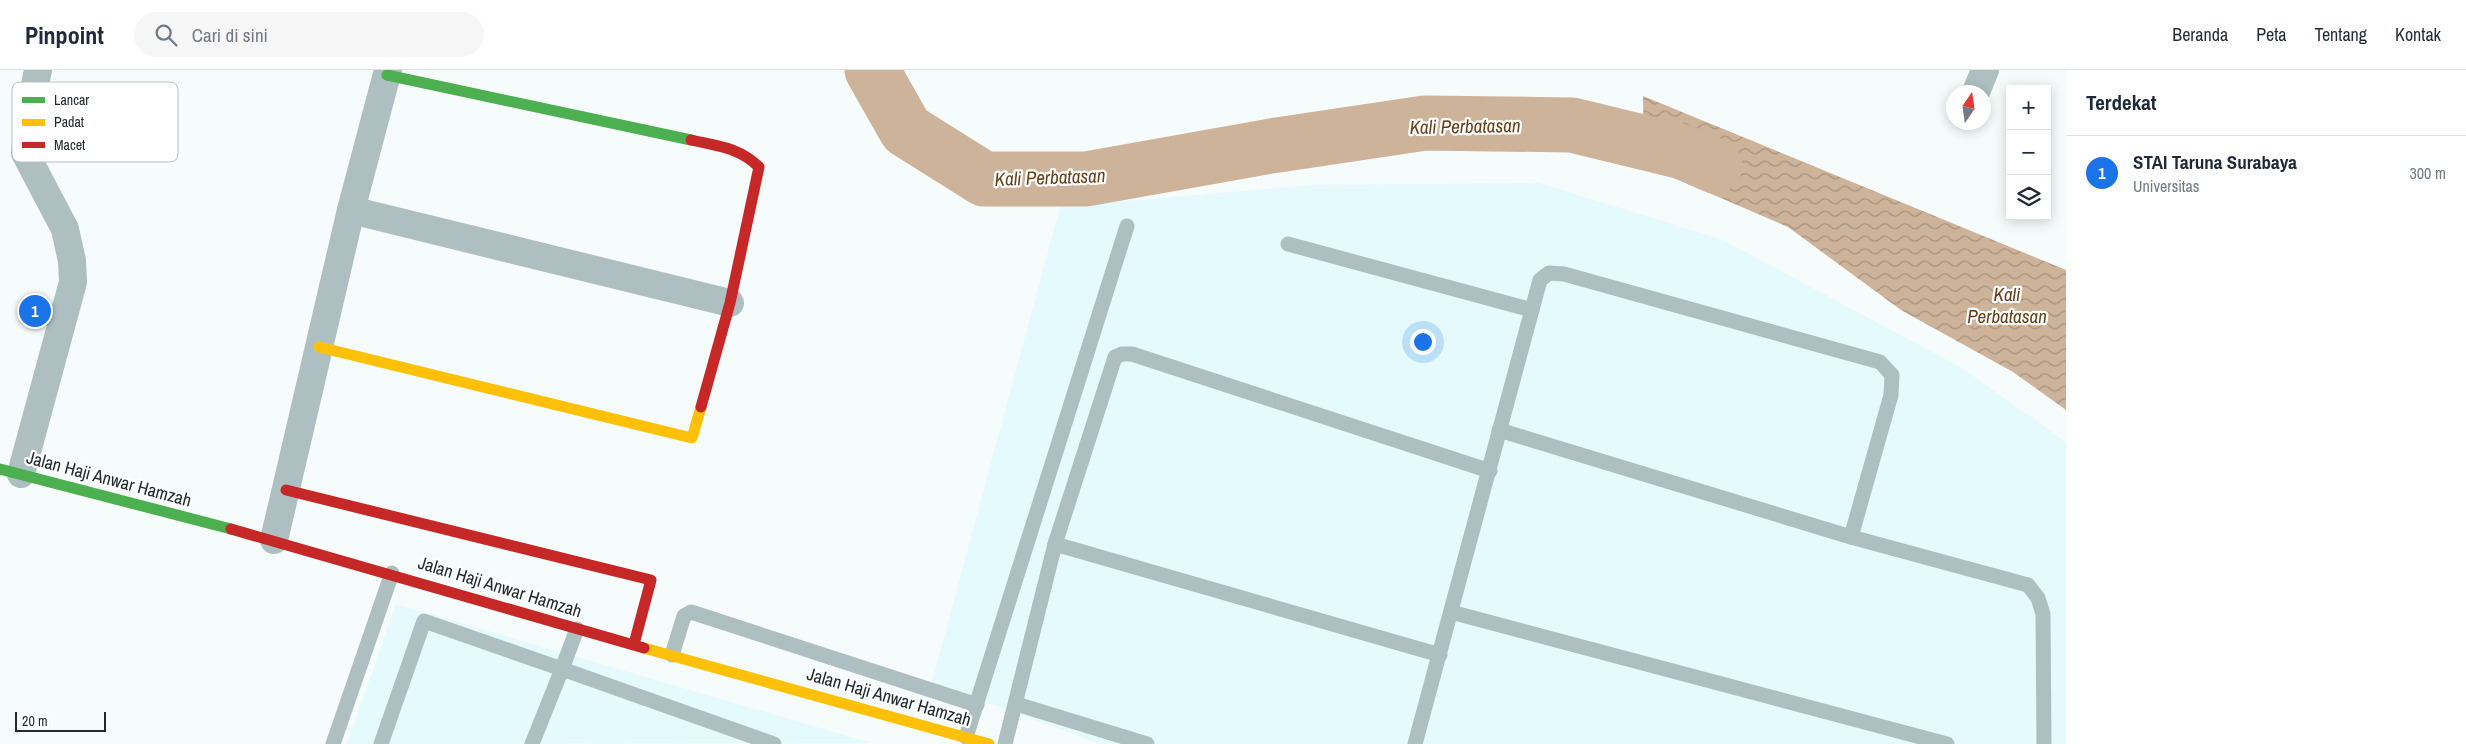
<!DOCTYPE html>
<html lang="id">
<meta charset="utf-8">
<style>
body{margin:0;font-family:"Archivo Narrow",sans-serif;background:#f6f6f7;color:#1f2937}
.controls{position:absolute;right:15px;top:15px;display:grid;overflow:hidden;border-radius:0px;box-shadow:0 2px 12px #0003}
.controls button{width:45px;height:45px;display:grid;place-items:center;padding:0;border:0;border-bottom:1px solid #e0e1e3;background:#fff;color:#1f2937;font:25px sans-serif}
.compass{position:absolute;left:1946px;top:15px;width:45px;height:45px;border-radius:50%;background:#fff;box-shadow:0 2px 12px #0003;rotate:13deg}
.scale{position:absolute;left:15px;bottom:12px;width:91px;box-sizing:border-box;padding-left:5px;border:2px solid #212a2b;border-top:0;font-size:14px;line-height:18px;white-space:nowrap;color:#212a2b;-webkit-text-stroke:4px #fff;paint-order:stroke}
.you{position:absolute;left:1422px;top:271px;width:18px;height:18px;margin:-12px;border:4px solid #fff;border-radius:50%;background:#1a73e8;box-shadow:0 0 0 8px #1a73e833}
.badge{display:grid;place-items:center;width:32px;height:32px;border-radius:50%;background:#1a73e8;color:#fff;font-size:16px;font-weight:700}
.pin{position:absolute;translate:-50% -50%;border:2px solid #fff;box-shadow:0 1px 5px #0006}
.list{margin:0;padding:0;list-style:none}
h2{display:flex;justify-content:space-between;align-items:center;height:65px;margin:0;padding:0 20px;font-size:21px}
h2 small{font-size:16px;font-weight:400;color:#747a83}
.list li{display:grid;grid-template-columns:32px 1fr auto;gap:15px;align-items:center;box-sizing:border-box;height:75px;padding:0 20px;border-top:1px solid #e0e1e3}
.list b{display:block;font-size:19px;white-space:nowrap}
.list p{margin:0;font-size:16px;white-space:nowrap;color:#747a83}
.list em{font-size:16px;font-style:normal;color:#747a83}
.icon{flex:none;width:28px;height:28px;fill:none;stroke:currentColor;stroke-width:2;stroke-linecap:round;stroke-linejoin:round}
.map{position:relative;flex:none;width:2066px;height:674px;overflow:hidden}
header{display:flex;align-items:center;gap:30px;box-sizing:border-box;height:70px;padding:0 25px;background:#fff;border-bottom:1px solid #e0e1e3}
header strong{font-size:24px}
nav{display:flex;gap:28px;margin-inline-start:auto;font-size:18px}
.search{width:350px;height:45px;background:#f6f6f7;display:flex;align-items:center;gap:12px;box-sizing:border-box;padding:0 18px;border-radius:28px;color:#747a83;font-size:19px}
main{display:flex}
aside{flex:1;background:#fff}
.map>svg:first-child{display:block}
.built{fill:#e5fafd}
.water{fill:url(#water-waves)}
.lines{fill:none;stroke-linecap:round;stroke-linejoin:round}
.river{stroke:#cdb39a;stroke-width:55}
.lane{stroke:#aebfc2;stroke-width:15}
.street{stroke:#aebfc2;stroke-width:28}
.fast{stroke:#4caf50;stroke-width:11}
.slow{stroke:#ffc107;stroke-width:11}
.jam{stroke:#c62828;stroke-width:11}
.labels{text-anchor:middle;stroke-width:4.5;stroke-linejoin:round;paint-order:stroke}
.street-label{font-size:18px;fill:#212a2b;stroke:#fff}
.water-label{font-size:19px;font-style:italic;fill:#673f17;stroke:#fff}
.key{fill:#fff;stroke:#bcbfbf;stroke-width:1}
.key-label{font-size:14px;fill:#212a2b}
</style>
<header>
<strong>Pinpoint</strong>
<div class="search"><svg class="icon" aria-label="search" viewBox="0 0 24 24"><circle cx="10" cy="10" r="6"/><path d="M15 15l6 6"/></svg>Cari di sini</div>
<nav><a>Beranda</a><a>Peta</a><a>Tentang</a><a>Kontak</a></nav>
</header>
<main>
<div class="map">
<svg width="2066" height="674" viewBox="0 0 2066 674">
<defs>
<pattern id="water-waves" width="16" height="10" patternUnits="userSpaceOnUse" patternTransform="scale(1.25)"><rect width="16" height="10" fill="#cdb39a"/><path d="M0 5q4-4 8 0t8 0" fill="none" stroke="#a6927e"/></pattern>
</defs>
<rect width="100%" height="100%" fill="#f6fbfb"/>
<g class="built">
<polygon points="1539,113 1721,169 1962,298 2066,372 2066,674 1100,674 932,612 1060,137 1312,115"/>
<polygon points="396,534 871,673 347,674"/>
</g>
<polygon class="water" points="1643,26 2066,200 2066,340 2013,302 1901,240 1788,157 1644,95"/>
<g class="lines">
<polyline class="river" points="872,0 906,60 984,109 1086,109 1271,76 1425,53 1572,55 1683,82 1715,96"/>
<g class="lane">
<polyline points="1288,174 1532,240"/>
<polyline points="1499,360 1851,467 2028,515 2038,528 2043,544 2044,674"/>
<polyline points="1451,542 1947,674"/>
<polyline points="672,585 684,546 691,542 977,635"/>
<polyline points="1440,585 1055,474 1115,287 1122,284 1132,284 1490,401"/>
<polyline points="1016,634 1147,674"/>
<polyline points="966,667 1127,156"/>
<polyline points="333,674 392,503"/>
<polyline points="381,674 424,551 562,599 577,559"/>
<polyline points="532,674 562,599 774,674"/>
<polyline points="1005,674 1055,474"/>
<polyline points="1415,674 1540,210 1549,203 1564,204 1880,292 1892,305 1891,325 1851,467"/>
</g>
<g class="street">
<polyline points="1976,22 1985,0"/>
<polyline points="351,140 730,233"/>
<polyline points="21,404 73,212 72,191 65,159 25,83 29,44 38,0"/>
<polyline points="274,470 351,140 388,0"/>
</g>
<g class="fast">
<polyline points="387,5 691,70"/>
<polyline points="0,399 231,459"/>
</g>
<g class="slow">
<polyline points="319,277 692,368 701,337"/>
<polyline points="644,578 989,674"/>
</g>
<g class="jam">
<path d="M691,70C717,76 739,77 759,97L730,233L701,337"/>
<polyline points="286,420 651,510 634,574"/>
<polyline points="231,459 644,578"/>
</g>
</g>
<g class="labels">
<g class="street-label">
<text transform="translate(109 409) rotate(15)" y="6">Jalan Haji Anwar Hamzah</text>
<text transform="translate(500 517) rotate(17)" y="6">Jalan Haji Anwar Hamzah</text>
<text transform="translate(889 627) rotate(16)" y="6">Jalan Haji Anwar Hamzah</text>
</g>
<g class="water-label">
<text transform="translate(1465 56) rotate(-1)" y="7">Kali Perbatasan</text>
<text transform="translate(1050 107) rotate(-2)" y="7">Kali Perbatasan</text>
<text x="2007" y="231">Kali<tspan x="2007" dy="22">Perbatasan</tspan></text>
</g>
</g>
<rect x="12" y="12" width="166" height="80" rx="8" class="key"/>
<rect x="22" y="27" width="23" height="6" fill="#4caf50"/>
<rect x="22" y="49" width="23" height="7" fill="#ffc107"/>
<rect x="22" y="72" width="23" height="6" fill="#c62828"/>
<g class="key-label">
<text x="54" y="35">Lancar</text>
<text x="54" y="57">Padat</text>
<text x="54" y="80">Macet</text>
</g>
</svg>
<div class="controls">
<button>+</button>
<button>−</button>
<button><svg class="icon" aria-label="layers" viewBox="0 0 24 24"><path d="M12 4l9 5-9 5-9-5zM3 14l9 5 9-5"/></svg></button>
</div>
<svg class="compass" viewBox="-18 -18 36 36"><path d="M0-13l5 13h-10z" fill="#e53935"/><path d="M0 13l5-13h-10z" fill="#747a83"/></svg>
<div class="scale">20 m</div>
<div class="you"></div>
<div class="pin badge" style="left:35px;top:241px">1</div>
</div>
<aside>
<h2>Terdekat<small></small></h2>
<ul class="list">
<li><span class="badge">1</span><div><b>STAI Taruna Surabaya</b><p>Universitas</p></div><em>300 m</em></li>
</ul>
</aside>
</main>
